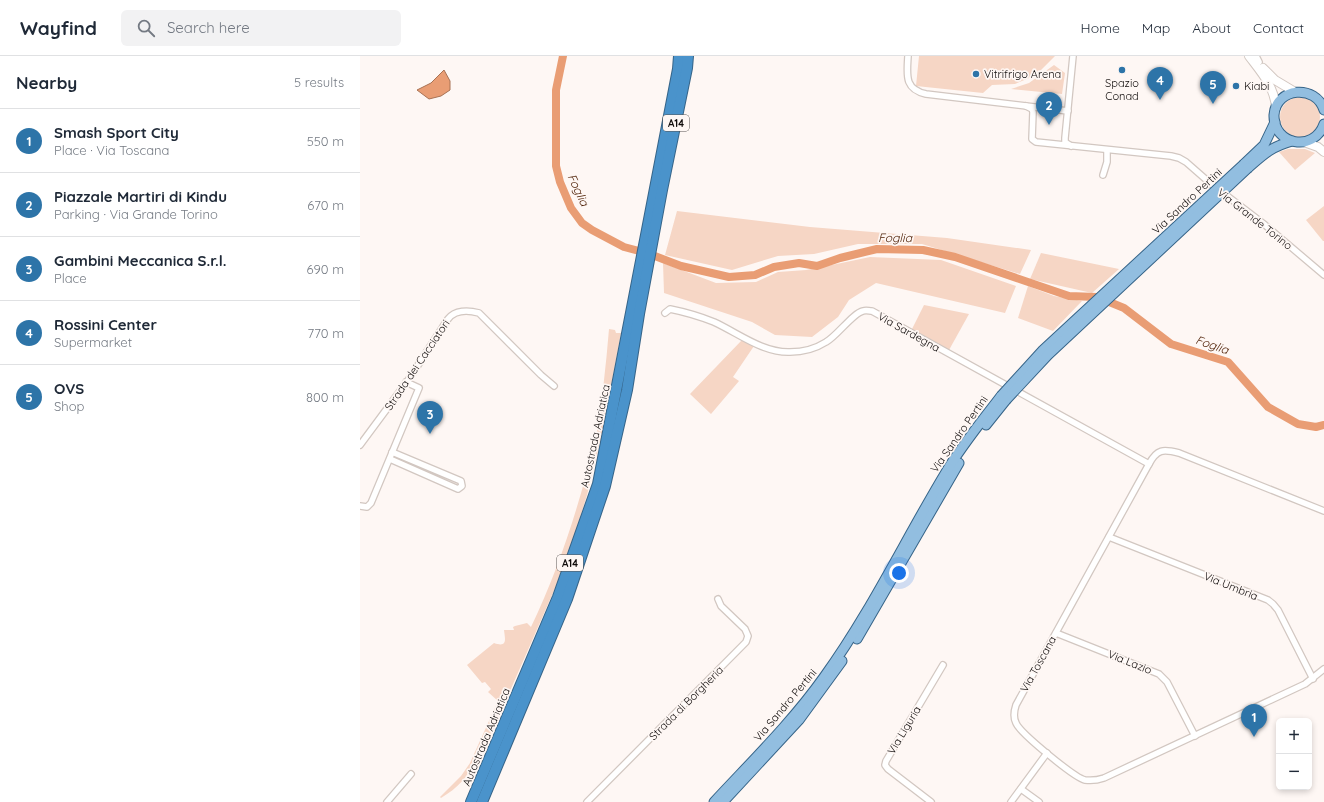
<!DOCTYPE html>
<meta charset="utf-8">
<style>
body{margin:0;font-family:Quicksand,sans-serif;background:#f2f2f3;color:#1f2937}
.controls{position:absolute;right:12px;bottom:12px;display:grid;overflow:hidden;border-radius:6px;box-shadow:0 2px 6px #0003}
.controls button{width:36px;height:36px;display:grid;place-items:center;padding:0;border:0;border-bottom:1px solid #e0e1e3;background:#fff;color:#1f2937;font:20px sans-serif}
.you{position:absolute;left:539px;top:517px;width:14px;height:14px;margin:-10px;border:3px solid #fff;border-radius:50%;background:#1a73e8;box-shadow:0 0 0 6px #1a73e833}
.badge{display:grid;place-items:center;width:26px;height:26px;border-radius:50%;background:#2d74a8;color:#fff;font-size:13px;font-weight:700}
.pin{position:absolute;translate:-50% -33px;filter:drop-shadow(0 1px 2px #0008)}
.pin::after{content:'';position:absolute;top:21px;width:14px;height:12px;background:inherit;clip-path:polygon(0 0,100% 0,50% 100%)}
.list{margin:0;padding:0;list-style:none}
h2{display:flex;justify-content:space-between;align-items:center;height:52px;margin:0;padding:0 16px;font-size:17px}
h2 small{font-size:13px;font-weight:400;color:#747a83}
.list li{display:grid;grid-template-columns:26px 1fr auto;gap:12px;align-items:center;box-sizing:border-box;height:64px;padding:0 16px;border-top:1px solid #e0e1e3}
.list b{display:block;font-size:15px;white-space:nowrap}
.list p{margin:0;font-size:13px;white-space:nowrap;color:#747a83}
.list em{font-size:13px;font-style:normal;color:#747a83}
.icon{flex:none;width:22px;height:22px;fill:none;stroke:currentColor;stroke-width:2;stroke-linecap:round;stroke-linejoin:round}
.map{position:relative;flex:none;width:964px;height:746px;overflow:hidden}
header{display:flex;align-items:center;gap:24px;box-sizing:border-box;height:56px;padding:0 20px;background:#fff;border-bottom:1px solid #e0e1e3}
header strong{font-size:19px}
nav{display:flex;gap:22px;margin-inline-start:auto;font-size:14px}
.search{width:280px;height:36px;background:#f2f2f3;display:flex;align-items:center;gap:10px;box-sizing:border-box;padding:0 14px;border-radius:6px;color:#747a83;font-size:15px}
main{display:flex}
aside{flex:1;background:#fff}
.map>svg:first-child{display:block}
.green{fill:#f6d6c5}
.water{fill:#e99d74;stroke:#a87254}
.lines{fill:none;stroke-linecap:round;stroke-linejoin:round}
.river{stroke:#e99d74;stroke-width:8}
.street-casing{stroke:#d2c7c1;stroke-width:8}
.secondary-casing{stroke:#d2c7c1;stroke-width:10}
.primary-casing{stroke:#366488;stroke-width:11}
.highway-casing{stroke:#366488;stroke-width:12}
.street{stroke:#fff;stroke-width:5.5}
.secondary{stroke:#fff;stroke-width:8}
.primary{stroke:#92bee0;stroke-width:9}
.highway{stroke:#4a93cb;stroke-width:10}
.primary-bridge-casing{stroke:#366488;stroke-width:11;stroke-linecap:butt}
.primary-bridge{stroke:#92bee0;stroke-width:9}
.poi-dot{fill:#2d74a8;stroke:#fef7f4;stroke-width:1.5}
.labels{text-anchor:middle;stroke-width:3.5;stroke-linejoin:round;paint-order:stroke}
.shield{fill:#fef7f4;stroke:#575251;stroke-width:1}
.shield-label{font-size:10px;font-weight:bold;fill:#100c0b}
.poi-label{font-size:11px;fill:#100c0b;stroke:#fef7f4;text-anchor:start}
.street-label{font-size:11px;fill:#100c0b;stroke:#fef7f4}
.water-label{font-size:12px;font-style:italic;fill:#4b1c00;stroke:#fef7f4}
</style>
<header>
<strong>Wayfind</strong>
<div class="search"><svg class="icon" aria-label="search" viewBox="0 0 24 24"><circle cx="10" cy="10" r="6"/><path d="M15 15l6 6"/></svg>Search here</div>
<nav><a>Home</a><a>Map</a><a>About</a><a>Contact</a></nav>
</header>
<main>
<aside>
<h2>Nearby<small>5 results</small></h2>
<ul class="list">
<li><span class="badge">1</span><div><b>Smash Sport City</b><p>Place · Via Toscana</p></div><em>550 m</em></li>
<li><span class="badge">2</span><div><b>Piazzale Martiri di Kindu</b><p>Parking · Via Grande Torino</p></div><em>670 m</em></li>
<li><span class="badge">3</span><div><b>Gambini Meccanica S.r.l.</b><p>Place</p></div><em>690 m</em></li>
<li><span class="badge">4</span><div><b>Rossini Center</b><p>Supermarket</p></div><em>770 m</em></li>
<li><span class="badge">5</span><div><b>OVS</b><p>Shop</p></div><em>800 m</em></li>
</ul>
</aside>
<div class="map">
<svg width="964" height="746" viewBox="0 0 964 746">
<rect width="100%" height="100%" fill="#fef7f4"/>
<g class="green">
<polygon points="559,0 695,0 681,14 669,22 655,28 632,29 623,37 556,30"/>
<polygon points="694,9 705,17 702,38 651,33 669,27"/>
<circle cx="940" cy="61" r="20"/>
<polygon points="928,93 945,93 955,97 935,114 919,96"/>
<polygon points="964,150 964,185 963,185 946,164"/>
<polygon points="317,155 450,171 587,182 671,194 660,218 562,188 498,188 454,198 418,200 372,214 305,199"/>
<polygon points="681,197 759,213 732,237 670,223"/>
<polygon points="510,201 581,204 656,230 645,257 516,227 489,244 478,261 452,281 415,279 392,266 304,237 303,207 356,227 396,226 418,216 446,214 467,210"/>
<polygon points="668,230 694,240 722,245 693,275 658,262"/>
<polygon points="564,249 609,258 589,294 552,273"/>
<path d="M249,273L255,274L256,277H261L242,377L227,439L215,478L196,530L125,692L123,693C111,715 103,729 81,742L80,741L101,720L110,707L138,645L128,636L131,633L125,626L122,627L107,609L134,587C148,592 145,583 144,574H154L153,571L155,570L167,567L171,571C194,523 211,474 225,423C228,409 233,395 236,382C242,346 246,309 249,273Z"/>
<polygon points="382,284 394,290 373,321 379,325 351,358 330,338"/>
</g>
<polygon class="water" points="84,14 90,25 90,34 81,40 69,43 57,34 71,27"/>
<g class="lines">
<polyline class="river" points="203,0 196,34 196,110 200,126 211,152 222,167 232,174 264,191 287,197 321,210 369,221 395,219 414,211 439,207 457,210 480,202 517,193 563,194 595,201 709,240 737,241 764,252 811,288 868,306 908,351 938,368 956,371 964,369"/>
<g class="street-casing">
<g id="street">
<path d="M548,0C547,19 544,33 566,38L708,55"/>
<polyline points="896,0 899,6"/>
<polyline points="666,50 672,53 673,56 672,83 676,86 811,100 819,102 826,106 850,127 905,169 964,219"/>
<polyline points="711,90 705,86 705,82 713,0"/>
<polyline points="743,119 747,106 747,94"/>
<path d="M305,257L310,253C325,256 339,260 354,266C378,277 403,297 430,296C442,296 455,293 466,286C477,280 493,257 503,255C506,254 509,255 512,255L789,408"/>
<path d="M0,389L49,323L88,263C95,254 108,254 119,257L181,319L194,330"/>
<polyline points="30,403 98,433 102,430 101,425 32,396"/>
<polyline points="0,450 7,451 11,447 59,332 46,326"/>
<path d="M964,455L819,397C803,393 797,393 789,408L656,649C654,655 653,661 656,667C660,677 715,722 725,724C732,725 738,724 744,722L945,628L964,613"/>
<polyline points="749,481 908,544 913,548 918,554 953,623"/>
<polyline points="696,577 799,618 807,626 835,680"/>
<polyline points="661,733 679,746"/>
<polyline points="27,746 51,718"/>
<polyline points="227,746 386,586 388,580 385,573 361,550 358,543"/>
<polyline points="571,746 528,713 525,709 526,705 583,609"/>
<polyline points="651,746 687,697"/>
</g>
</g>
<g class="secondary-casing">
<g id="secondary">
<path d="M889,0C901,16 914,30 916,51"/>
<polyline points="903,12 915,24 935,36"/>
<polyline points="944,86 958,91 964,96"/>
</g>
</g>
<g class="primary-casing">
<g id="primary">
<path d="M964,54C956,28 916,31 914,59C913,89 954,97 964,68"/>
<polyline points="884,108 904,89 915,66"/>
<path d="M888,112C904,98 911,91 932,85"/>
<polyline points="626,369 646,344"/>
<polyline points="497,583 599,407"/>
<path d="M354,746C392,705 432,666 464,621C511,556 545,484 586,416C602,389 622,365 641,340"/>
<polyline points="363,746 439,664 482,605"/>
</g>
</g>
<g class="highway-casing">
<g id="highway">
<polyline points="111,746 198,541 238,428 318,13 319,0"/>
<polyline points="122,746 207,543 245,430 267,334 279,258 302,134 327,12 328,0"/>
</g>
</g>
<use href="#street" class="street"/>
<use href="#secondary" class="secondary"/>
<use href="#primary" class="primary"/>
<use href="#highway" class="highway"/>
<g class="primary-bridge-casing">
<g id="primary-bridge">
<polyline points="641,340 683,294 884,108"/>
<polyline points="646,344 688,299 888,112"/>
</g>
</g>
<use href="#primary-bridge" class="primary-bridge"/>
</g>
<g class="poi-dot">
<circle cx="762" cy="14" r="4"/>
<circle cx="616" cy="18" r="4"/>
<circle cx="876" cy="30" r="4"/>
</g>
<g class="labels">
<g class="shield">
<rect x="303" y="59" width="26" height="16" rx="3"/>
<rect x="197" y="499" width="26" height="16" rx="3"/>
</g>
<g class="shield-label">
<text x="316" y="71">A14</text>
<text x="210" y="511">A14</text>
</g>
<g class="poi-label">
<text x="624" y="22">Vitrifrigo Arena</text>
<text x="762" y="31" text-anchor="middle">Spazio<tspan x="762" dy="13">Conad</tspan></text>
<text x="884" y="34">Kiabi</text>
</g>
<g class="street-label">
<text transform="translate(827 145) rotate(-43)" y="4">Via Sandro Pertini</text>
<text transform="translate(895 163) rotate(38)" y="4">Via Grande Torino</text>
<text transform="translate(549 276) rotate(29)" y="4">Via Sardegna</text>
<text transform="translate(57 309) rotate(-56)" y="4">Strada dei Cacciatori</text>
<text transform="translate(599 378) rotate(-55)" y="4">Via Sandro Pertini</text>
<text transform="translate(235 380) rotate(-78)" y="4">Autostrada Adriatica</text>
<text transform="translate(871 530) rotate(22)" y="4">Via Umbria</text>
<text transform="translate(770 606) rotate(22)" y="4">Via Lazio</text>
<text transform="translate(678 608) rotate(-61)" y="4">Via Toscana</text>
<text transform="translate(326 647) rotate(-45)" y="4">Strada di Borgheria</text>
<text transform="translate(425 649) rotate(-50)" y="4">Via Sandro Pertini</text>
<text transform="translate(544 674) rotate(-59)" y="4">Via Liguria</text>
<text transform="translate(126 681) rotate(-67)" y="4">Autostrada Adriatica</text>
</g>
<g class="water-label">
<text transform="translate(218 134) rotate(65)" y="4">Foglia</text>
<text x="535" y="186">Foglia</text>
<text transform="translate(852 289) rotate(19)" y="4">Foglia</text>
</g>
</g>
</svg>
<div class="controls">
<button>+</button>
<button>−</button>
</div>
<div class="you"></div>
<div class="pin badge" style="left:894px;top:681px">1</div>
<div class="pin badge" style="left:689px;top:69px">2</div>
<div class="pin badge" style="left:70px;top:378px">3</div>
<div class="pin badge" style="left:800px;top:44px">4</div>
<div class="pin badge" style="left:853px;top:48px">5</div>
</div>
</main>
